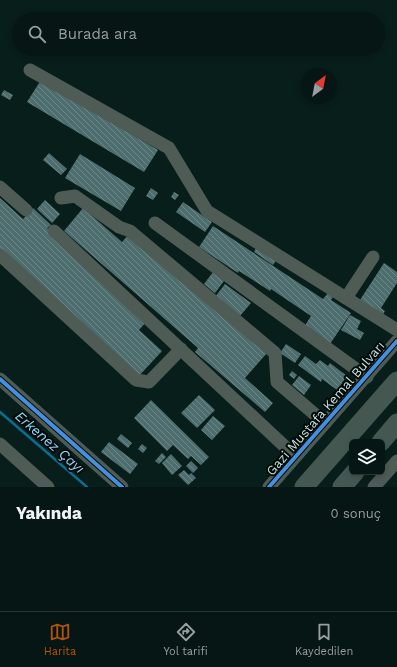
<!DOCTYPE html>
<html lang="tr">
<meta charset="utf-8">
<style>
body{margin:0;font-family:"Work Sans",sans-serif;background:#142322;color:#f1f3f6}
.controls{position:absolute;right:12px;bottom:12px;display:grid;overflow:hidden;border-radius:6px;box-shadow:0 2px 6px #0003}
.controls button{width:36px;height:36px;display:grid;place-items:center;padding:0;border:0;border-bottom:1px solid #273534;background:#061614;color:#f1f3f6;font:20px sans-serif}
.compass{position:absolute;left:301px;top:68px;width:36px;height:36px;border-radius:50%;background:#061614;box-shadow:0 2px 6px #0003;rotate:32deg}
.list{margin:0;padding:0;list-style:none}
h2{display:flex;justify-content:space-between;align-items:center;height:52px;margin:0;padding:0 16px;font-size:17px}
h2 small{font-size:13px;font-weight:400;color:#989fa0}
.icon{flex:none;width:22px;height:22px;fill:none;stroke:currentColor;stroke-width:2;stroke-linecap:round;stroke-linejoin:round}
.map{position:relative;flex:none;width:397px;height:487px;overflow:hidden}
.search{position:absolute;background:#061614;box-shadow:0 2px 6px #0003;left:12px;right:12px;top:12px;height:44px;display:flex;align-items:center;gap:10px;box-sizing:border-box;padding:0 14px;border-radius:22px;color:#989fa0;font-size:15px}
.sheet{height:124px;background:#061614}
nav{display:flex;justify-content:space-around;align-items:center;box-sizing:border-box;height:56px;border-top:1px solid #273534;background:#061614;font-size:11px;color:#989fa0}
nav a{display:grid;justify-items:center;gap:2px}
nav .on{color:#b45309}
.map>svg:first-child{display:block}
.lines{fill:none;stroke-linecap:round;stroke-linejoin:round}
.stream{stroke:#0b6d90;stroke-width:2.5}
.building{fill:url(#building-back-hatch)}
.minor{stroke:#4f5b55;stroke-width:13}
.highway{stroke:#445851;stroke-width:19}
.cycleway-casing{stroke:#010c0a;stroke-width:6}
.cycleway{stroke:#468fdf;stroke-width:4}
.labels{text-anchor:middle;stroke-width:4;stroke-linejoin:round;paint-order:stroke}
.street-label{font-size:13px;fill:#ccdfdb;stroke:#010c0a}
.water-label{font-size:14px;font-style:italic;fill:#92d3f3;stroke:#010c0a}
</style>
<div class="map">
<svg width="397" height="487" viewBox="0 0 397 487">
<defs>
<pattern id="building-back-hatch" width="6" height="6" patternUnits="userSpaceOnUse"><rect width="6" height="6" fill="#4d6d6e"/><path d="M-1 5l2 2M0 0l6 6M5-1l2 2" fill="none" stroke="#6e8889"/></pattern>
</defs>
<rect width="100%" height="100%" fill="#081e1b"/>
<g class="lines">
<polyline class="stream" points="0,412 87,487"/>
</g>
<g class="building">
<polygon points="41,80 158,150 144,172 27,102"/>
<polygon points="4,90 13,95 10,100 1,95"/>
<polygon points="49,153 67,169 61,175 43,160"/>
<polygon points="80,154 135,188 121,211 65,178"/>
<polygon points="151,188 158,193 153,200 146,196"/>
<polygon points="174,192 179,195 175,200 171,197"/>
<polygon points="0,198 23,219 33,208 51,225 47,228 147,321 139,330 162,351 138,377 0,251"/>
<polygon points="45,200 60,214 52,223 37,209"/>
<polygon points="183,202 212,222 205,232 176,212"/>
<polygon points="83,208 122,242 129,234 267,353 245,378 273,403 265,412 195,352 198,348 64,231"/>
<polygon points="213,226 323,299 328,293 333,297 331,300 351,313 330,344 304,327 311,316 271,289 270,291 239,271 238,273 199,247"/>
<polygon points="257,246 277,259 273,265 254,252"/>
<polygon points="384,263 397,272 397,283 381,308 385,311 381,318 358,303"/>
<polygon points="213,272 224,281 215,293 204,284"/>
<polygon points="225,284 251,303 240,316 215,297"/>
<polygon points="350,315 361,321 357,329 364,333 360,340 341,330"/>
<polygon points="286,344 301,354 295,363 280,353"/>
<polygon points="305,356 316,364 320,360 328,366 330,363 347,376 337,390 322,379 321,382 298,365"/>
<polygon points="292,371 297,375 294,379 289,375"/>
<polygon points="299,376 311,385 304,395 292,385"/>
<polygon points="199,395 215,410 197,428 181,413"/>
<polygon points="151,400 209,457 201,465 191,456 188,459 173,445 167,451 134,418"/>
<polygon points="213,416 225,426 212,440 201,430"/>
<polygon points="121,434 132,443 128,448 117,439"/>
<polygon points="109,442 138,464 130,474 101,452"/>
<polygon points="142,444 147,448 143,453 138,449"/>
<polygon points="162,453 166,457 159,464 155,461"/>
<polygon points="171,454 182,466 172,475 162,463"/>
<polygon points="191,461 198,468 193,473 186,466"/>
<polygon points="184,470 189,475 191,473 196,478 188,485 178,475"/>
</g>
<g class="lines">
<g class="minor">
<polyline points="30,70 169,148 207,211 397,330"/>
<polyline points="0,187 26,210"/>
<polyline points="61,198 75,196 119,227 130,231 275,353 277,382 325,423"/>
<polyline points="155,223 367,377"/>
<polyline points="54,231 295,456"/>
<polyline points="0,255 136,380 149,382 181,349"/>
<polyline points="346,298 373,257"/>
<polyline points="0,379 122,487"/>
<polyline points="0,444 48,487"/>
<polyline points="269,487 397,341"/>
<polyline points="374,487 397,461"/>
</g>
<g class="highway">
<polyline points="381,442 397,423"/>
<polyline points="304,487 397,381"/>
<polyline points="342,487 355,472"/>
</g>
<g class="cycleway-casing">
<g id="cycleway">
<polyline points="0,379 122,487"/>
<polyline points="269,487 397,341"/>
</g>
</g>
<use href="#cycleway" class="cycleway"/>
</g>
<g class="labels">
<g class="street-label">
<text transform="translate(325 408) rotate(-49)" y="5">Gazi Mustafa Kemal Bulvarı</text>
</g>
<g class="water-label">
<text transform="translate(50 442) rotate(41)" y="5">Erkenez Çayı</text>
</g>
</g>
</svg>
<div class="controls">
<button><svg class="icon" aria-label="layers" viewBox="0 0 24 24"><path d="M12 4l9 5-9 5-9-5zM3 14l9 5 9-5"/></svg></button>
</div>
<svg class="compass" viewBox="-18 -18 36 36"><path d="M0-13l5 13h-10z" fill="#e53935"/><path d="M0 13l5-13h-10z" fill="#989fa0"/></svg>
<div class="search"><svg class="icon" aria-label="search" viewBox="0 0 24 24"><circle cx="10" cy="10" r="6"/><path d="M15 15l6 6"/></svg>Burada ara</div>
</div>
<section class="sheet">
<h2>Yakında<small>0 sonuç</small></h2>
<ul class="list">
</ul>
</section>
<nav>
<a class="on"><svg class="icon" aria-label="map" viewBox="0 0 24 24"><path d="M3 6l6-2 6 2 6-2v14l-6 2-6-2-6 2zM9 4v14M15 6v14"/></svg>Harita</a>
<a><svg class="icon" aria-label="directions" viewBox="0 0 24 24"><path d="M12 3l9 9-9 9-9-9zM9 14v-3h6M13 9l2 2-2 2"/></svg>Yol tarifi</a>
<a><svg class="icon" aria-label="saved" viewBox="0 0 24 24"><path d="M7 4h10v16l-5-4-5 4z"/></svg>Kaydedilen</a>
</nav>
